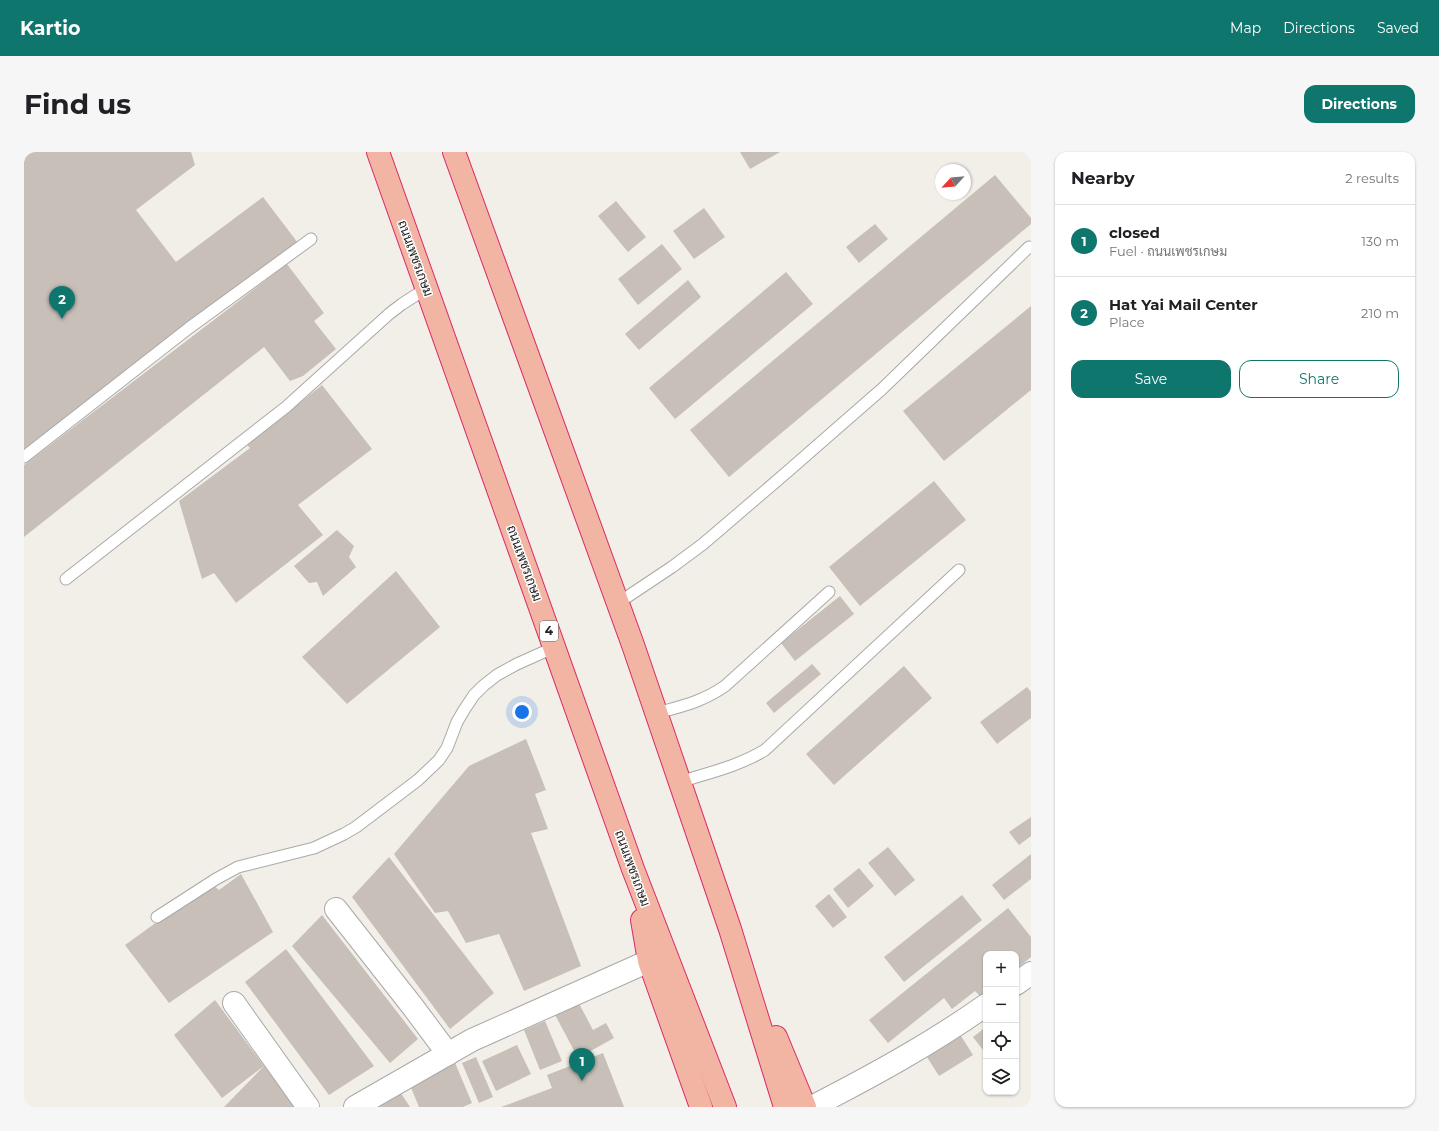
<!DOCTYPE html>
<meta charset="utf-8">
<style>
body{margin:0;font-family:Montserrat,Sarabun,sans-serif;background:#f6f6f6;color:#202124}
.controls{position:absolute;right:12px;bottom:12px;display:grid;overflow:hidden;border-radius:8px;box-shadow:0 1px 3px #0004}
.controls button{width:36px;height:36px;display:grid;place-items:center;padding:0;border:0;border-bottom:1px solid #e0e0e0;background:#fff;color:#202124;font:20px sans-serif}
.compass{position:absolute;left:911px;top:12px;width:36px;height:36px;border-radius:50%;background:#fff;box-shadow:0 1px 3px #0004;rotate:244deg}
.you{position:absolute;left:498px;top:560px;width:14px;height:14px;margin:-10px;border:3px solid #fff;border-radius:50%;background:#1a73e8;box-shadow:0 0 0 6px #1a73e833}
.badge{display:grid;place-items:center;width:26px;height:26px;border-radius:50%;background:#0f766e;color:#fff;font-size:13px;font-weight:700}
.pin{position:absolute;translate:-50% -33px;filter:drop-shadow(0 1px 2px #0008)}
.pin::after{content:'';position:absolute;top:21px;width:14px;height:12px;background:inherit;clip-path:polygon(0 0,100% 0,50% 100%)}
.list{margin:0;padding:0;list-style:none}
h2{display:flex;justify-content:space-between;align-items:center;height:52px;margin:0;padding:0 16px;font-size:17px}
h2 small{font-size:13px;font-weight:400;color:#757577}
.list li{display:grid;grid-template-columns:26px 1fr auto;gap:12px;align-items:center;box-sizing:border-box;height:72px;padding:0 16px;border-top:1px solid #e0e0e0}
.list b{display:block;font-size:15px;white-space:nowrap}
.list p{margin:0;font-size:13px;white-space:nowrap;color:#757577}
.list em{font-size:13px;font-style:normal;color:#757577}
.actions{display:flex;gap:8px;padding:12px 16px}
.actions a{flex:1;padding:9px 0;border:1px solid #0f766e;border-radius:12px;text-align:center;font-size:14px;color:#0f766e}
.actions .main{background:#0f766e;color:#fff}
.icon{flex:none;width:22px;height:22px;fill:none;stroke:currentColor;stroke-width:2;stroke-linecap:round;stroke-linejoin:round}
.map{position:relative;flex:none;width:1007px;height:955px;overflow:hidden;border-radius:12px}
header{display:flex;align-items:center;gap:24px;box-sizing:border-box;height:56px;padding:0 20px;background:#0f766e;color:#fff}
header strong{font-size:19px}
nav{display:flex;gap:22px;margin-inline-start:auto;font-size:14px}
.intro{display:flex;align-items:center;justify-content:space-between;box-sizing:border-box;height:96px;padding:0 24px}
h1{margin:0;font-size:28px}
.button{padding:10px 18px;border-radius:12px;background:#0f766e;color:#fff;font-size:14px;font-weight:700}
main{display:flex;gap:24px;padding:0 24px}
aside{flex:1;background:#fff;border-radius:12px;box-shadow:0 1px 3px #0004}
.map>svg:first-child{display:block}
.building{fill:#c7bfb8}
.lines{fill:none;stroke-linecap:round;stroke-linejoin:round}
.service-casing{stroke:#a9a9a9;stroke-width:13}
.minor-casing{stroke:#a9a9a9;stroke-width:24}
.trunk-casing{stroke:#dc2a67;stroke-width:24}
.service{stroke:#fff;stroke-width:11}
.minor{stroke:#fff;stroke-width:22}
.trunk{stroke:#f2b4a3;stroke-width:22}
.labels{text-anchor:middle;stroke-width:3;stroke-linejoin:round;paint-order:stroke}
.shield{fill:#fff;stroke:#646464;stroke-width:1}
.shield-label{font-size:12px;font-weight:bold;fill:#222}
.street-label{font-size:13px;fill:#222;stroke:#fff}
</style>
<header>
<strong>Kartio</strong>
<nav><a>Map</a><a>Directions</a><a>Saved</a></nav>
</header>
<div class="intro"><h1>Find us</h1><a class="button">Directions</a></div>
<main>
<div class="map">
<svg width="1007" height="955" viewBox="0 0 1007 955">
<rect width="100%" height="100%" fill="#f2efe9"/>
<g class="building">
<polygon points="0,0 167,0 171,13 112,58 152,110 239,45 274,91 0,298"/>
<polygon points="716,0 756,0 726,17"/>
<polygon points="971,23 1007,66 1007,72 705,325 666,278"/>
<polygon points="592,49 622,85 604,100 574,64"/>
<polygon points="680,56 701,85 670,107 649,79"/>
<polygon points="851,72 864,87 835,111 822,95"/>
<polygon points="638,92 658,117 614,153 594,127"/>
<polygon points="263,112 300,161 290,169 312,197 279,224 266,229 240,195 0,385 0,313"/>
<polygon points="762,120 789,152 651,267 625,236"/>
<polygon points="664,128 677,145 615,198 601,182"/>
<polygon points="1007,154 1007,238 920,309 879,259"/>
<polygon points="298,233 348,297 274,353 299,383 212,451 190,421 178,427 155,349 226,296 223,293"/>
<polygon points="910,329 942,368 836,454 805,415"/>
<polygon points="313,378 330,394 325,405 332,415 299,444 293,430 285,431 270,414"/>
<polygon points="372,419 416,475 323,552 278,505"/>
<polygon points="816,444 830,462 771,509 757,491"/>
<polygon points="788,512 797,522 750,561 742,551"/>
<polygon points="880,514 908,546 810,633 782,602"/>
<polygon points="1003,535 1007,540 1007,566 973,592 956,570"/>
<polygon points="502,587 522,638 511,642 524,677 507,681 557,814 500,839 475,782 442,791 424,759 411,761 370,702 445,614"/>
<polygon points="1007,665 1007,684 995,693 985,680"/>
<polygon points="864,695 891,728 871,744 844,711"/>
<polygon points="1007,702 1007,727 980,748 968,733"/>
<polygon points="365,705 470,841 426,877 328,745"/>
<polygon points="835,716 850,734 824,756 809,737"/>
<polygon points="217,722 249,780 145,851 101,793 187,731 195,738"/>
<polygon points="805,742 823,765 809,776 791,754"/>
<polygon points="938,743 958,768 880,830 860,805"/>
<polygon points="984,756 1007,785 1007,805 992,817 992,802 962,802 962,841 957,845 951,839 928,857 920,846 864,891 845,868"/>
<polygon points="298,763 394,887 366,911 268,794"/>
<polygon points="262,797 350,914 305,943 221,830"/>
<polygon points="552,846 569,878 582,871 590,886 554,906 529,859"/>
<polygon points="191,848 240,914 273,955 200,955 240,914 198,946 150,883"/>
<polygon points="521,869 538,909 516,918 500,878"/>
<polygon points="962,875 962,902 949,885"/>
<polygon points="937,884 949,903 915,924 903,905"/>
<polygon points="493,893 507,922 472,939 458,909"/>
<polygon points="579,901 600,955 477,955 528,936 523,923"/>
<polygon points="452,905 469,945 455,951 438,911"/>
<polygon points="429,906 448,951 439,955 395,955 383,926"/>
<polygon points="371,932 386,955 342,955"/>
</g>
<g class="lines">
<g class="service-casing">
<g id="service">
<polyline points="0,305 165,176 287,87"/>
<polyline points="42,427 262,255 365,162 378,152 403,136"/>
<polyline points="594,451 648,415 679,392 763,320 858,237 1005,95"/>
<path d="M633,561C658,554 678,550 701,534L805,440"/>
<path d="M656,630C684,621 715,614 741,598L935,418"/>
<polyline points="133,765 192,727 214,715 290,696 320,682 332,675 394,628 415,608 423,596 433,570 440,558 450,543 459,534 473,523 493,512 531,495"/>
</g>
</g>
<g class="minor-casing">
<g id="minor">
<polyline points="312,757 389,855 424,902"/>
<polyline points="992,832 1007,821"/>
<polyline points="210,851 284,955"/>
<polyline points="331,955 448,888 625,809"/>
<path d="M788,955C848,924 907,892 962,853"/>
</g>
</g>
<g class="trunk-casing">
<g id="trunk">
<polyline points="354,0 609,717 701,955"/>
<polyline points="430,0 609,493 706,777 761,955"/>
<polyline points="618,768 625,809 677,955"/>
<polyline points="752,885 781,955"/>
</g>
</g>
<use href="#service" class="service"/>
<use href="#minor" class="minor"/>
<use href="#trunk" class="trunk"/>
</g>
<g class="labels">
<rect class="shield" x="516" y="469" width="18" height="20" rx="3"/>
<g class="shield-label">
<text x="525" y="483">4</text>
</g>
<g class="street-label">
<text transform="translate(392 106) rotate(70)" y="5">ถนนเพชรเกษม</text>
<text transform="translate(501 411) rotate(70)" y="5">ถนนเพชรเกษม</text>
<text transform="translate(609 716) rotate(70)" y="5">ถนนเพชรเกษม</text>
</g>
</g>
</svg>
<div class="controls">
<button>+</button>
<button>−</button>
<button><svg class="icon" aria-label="locate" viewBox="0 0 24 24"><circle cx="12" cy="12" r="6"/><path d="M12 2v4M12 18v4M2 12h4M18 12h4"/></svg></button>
<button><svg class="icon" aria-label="layers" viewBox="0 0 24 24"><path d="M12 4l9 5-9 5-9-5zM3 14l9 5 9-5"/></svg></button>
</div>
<svg class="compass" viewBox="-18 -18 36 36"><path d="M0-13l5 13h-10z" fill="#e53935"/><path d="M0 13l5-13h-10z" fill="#757577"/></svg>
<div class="you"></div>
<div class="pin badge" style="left:558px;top:929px">1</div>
<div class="pin badge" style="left:38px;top:167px">2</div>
</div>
<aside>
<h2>Nearby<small>2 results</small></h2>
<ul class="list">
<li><span class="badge">1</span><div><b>closed</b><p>Fuel · ถนนเพชรเกษม</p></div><em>130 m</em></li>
<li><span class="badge">2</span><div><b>Hat Yai Mail Center</b><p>Place</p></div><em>210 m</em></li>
</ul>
<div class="actions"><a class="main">Save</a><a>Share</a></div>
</aside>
</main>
